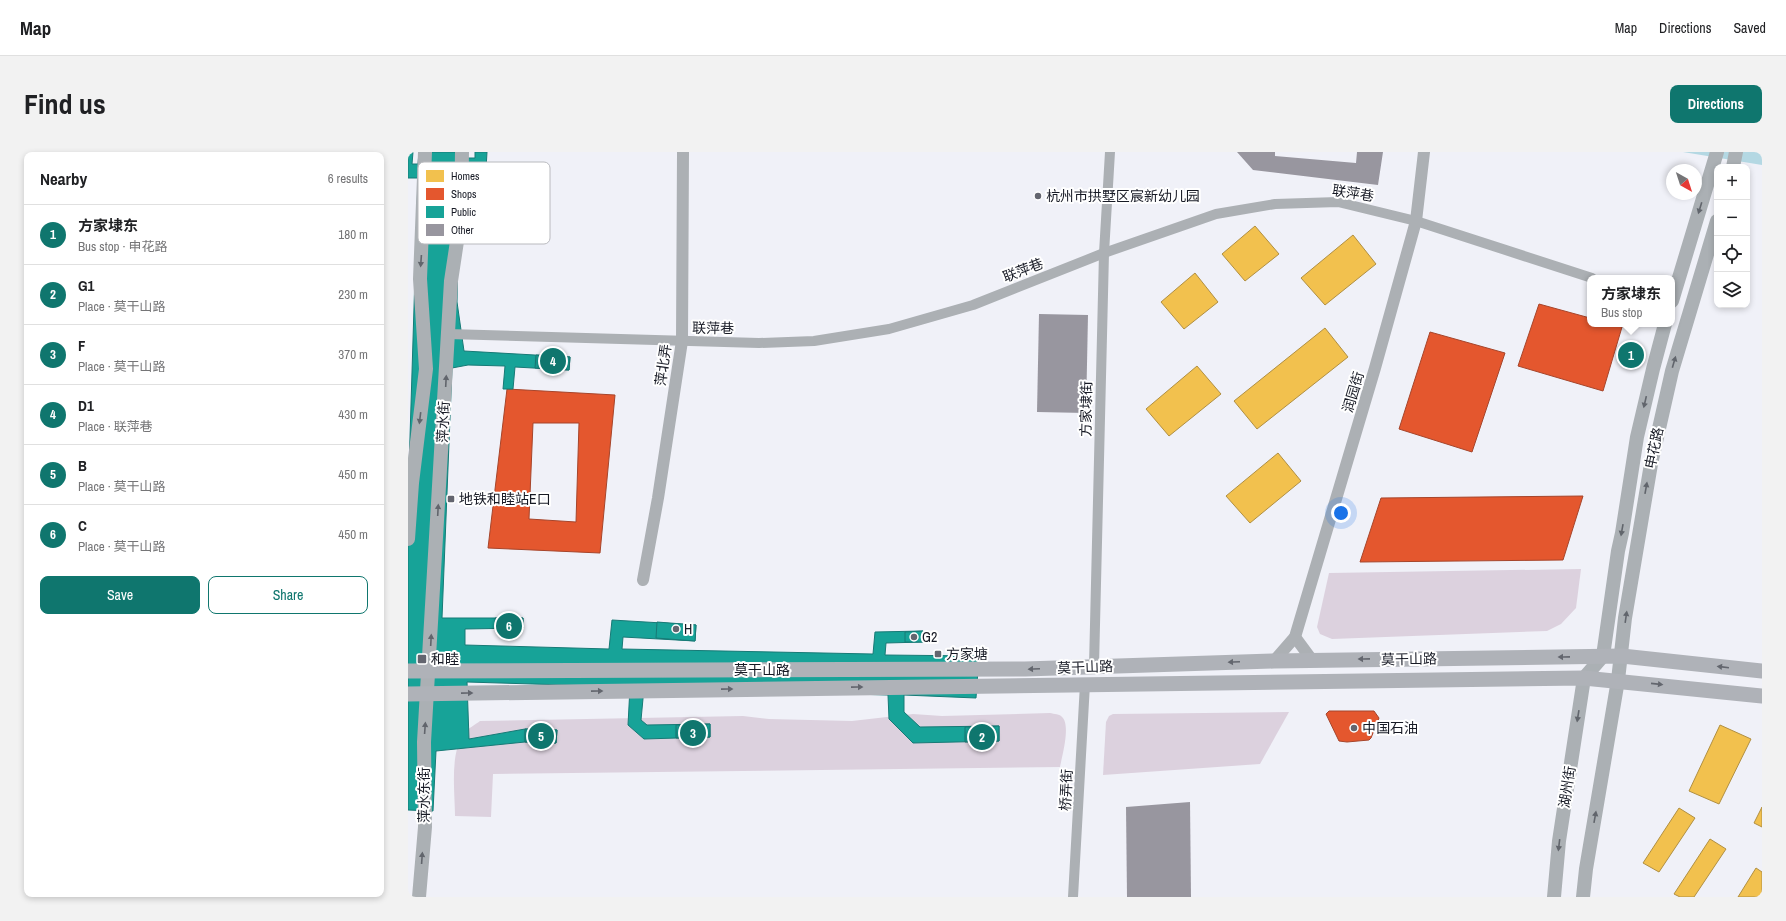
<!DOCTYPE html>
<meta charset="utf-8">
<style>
body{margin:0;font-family:"Archivo Narrow","Noto Sans SC",sans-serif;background:#f2f2f2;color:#202124}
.controls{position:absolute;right:12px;top:12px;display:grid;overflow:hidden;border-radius:8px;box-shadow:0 2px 6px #0003}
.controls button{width:36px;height:36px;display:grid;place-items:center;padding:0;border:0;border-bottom:1px solid #e0e0e0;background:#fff;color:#202124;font:20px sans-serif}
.compass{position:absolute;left:1258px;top:12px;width:36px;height:36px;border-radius:50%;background:#fff;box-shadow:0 2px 6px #0003;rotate:141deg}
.you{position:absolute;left:933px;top:361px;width:14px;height:14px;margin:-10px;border:3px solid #fff;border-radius:50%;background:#1a73e8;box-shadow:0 0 0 6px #1a73e833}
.badge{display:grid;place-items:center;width:26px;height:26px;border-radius:50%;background:#0f766e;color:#fff;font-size:13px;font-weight:700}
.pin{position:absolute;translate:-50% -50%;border:2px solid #fff;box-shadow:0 1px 4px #0006}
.popup{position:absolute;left:1179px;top:123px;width:88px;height:52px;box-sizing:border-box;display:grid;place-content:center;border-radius:8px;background:#fff;filter:drop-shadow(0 1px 3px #0005);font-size:13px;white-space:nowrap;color:#757577}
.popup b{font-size:15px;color:#202124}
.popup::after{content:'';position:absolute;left:50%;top:100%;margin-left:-8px;border:8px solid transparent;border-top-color:#fff}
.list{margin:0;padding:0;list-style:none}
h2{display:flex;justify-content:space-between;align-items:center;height:52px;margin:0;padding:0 16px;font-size:17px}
h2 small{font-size:13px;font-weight:400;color:#757577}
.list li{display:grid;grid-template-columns:26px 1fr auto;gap:12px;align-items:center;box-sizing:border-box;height:60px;padding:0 16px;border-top:1px solid #e0e0e0}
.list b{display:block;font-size:15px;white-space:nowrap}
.list p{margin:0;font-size:13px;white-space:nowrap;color:#757577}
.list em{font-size:13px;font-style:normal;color:#757577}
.actions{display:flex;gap:8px;padding:12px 16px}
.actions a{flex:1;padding:9px 0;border:1px solid #0f766e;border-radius:8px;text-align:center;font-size:14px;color:#0f766e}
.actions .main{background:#0f766e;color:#fff}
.icon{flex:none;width:22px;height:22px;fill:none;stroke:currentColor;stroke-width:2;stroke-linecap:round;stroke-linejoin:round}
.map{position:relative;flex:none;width:1354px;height:745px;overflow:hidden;border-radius:8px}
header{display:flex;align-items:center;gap:24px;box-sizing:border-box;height:56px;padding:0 20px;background:#fff;border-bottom:1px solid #e0e0e0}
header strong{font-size:19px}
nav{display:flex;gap:22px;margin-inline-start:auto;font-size:14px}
.intro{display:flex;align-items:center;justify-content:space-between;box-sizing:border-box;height:96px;padding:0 24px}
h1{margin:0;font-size:28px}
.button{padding:10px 18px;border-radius:8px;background:#0f766e;color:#fff;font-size:14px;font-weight:700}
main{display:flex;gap:24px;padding:0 24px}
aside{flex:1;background:#fff;border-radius:8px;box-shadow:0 2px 6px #0003}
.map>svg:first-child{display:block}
.green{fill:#dcd1de}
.water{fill:#b4d8e3}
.homes{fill:#f2c14e;stroke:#b08f42}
.shops{fill:#e4572e;stroke:#a6452b;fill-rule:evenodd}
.public{fill:#17a398;stroke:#177a76}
.building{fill:#98969f}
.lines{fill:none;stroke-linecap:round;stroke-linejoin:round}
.minor{stroke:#acb0b4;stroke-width:10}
.tertiary{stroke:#acb0b4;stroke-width:12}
.secondary{stroke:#abb0b4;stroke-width:14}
.primary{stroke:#afb2b8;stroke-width:15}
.oneway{fill:#61656c}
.oneway2{fill:#63666e}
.poi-dot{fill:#63656f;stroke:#fff;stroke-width:1.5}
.labels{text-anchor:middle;stroke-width:4;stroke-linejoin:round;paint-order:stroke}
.street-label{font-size:14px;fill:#171a25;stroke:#fff}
.poi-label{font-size:14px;fill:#171a25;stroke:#fff;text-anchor:start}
.key{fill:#fff;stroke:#b9babe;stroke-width:1}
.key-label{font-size:11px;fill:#171a25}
</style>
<header>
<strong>Map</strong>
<nav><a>Map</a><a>Directions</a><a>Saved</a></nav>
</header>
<div class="intro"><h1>Find us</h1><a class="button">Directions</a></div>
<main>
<aside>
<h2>Nearby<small>6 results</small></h2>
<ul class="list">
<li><span class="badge">1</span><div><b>方家埭东</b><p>Bus stop · 申花路</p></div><em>180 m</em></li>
<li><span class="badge">2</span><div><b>G1</b><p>Place · 莫干山路</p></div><em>230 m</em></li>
<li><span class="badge">3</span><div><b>F</b><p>Place · 莫干山路</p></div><em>370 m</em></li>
<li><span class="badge">4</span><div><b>D1</b><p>Place · 联萍巷</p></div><em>430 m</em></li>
<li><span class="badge">5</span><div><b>B</b><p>Place · 莫干山路</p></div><em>450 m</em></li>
<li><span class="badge">6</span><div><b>C</b><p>Place · 莫干山路</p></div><em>450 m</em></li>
</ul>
<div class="actions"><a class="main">Save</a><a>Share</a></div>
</aside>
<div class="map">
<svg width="1354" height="745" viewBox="0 0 1354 745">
<rect width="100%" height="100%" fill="#f0f1f8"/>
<g class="green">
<polygon points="1173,417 1168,456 1153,472 1139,479 924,487 912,482 909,475 921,421"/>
<polygon points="881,560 852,612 695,623 698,570 701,564 705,562"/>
<path d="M642,561C646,562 652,562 654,565C663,573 654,604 652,615L85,622L83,665L47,664C47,641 41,599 57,581C60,576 67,573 72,569L335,564L361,567L444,569L505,562L534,564Z"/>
</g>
<polygon class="water" points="1275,0 1354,0 1354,13"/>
<g class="homes">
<polygon points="847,74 871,102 837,129 814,102"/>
<polygon points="945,83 968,112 917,153 893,126"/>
<polygon points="787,121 810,150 776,177 753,150"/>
<polygon points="917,176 940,205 849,277 826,249"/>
<polygon points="789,214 813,242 761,284 738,257"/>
<polygon points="870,301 893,329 842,371 818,344"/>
<polygon points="1312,573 1343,587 1311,652 1281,639"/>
<polygon points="1354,655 1354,675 1346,671"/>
<polygon points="1271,656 1287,666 1251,720 1235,711"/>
<polygon points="1302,687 1318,697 1286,745 1272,745 1266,742"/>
<polygon points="1348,716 1354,720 1354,742 1352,745 1330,745"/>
</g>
<g class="shops">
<polygon points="1131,152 1182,166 1182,172 1202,172 1214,175 1195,239 1110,214"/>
<polygon points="1022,180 1097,201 1064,300 991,277"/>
<path d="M99,237L207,243L192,401L80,396ZM125,271H171L168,370L121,367Z"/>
<polygon points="1175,344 1155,408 952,410 973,346"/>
<polygon points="921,559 966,559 971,566 963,586 961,588 939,590 931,589 918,562"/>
</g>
<g class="public">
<polygon points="0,0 5,0 4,12 10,12 11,0 52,0 51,6 67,6 67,0 79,0 78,17 51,17 49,150 56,199 162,205 161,218 107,215 105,237 95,237 97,214 60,213 44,216 34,466 115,466 115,476 57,477 57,493 201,497 204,468 288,473 287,489 215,485 214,497 465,502 467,480 515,479 516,490 478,491 477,503 571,504 568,546 496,543 496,560 512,575 591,574 591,589 505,591 481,567 480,543 236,536 233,568 239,573 302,572 302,585 236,587 220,573 222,535 59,530 61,587 117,577 149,578 148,591 117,590 28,599 25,659 0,658 0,350 10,26 0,26"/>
<polygon points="128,203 162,205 161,218 127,216"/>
<polygon points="87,466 115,466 115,476 88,476"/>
<polygon points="249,470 288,473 287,489 248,486"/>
<polygon points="515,479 516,490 497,490 497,480"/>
<polygon points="302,572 302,585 268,586 268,573"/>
<polygon points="591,574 591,589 557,590 557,575"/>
<polygon points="117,577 149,578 148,591 117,590"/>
</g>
<g class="building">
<polygon points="829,0 867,0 867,4 948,11 949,0 975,0 970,33 845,18"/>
<polygon points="631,162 680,163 678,261 629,260"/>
<polygon points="782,650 783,745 719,745 718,655"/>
</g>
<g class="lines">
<g class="minor">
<polyline points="40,182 351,191 406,189 481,177 565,153 696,101 808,62 867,52 930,50 1008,69 1184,126"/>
<polyline points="686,514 696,101 702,0"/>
<polyline points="665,745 677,532"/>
</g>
<g class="tertiary">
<polyline points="235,428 250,346 274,189 275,0"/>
<polyline points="887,485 904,508"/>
<polyline points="866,509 887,485 967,216 1008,69 1016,0"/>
</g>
<g class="secondary">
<polyline points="1325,15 1328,0"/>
<polyline points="1264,149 1309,0"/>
<polyline points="0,387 4,331 18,217 12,127 17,0"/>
<polyline points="11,745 17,675 16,590 43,129 53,63 54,0"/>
<polyline points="1146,745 1151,689 1176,526 1195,504 1210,399 1214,381 1229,285 1245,217 1257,172"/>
<polyline points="1175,745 1178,717 1210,528 1217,466 1243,312 1264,219 1309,69"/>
</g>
<g class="primary">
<polyline points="0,519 617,517 866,509 1214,504 1354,519"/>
<polyline points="0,542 1176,526 1354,544"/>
</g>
</g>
<defs><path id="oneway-solid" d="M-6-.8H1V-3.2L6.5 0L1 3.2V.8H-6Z"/></defs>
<g class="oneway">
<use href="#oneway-solid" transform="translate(1292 56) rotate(107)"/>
<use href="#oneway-solid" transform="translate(13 109) rotate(94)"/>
<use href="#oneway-solid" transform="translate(1266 210) rotate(-74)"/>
<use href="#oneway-solid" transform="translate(38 229) rotate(-87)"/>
<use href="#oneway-solid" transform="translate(1237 250) rotate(103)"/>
<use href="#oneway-solid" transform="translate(12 266) rotate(97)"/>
<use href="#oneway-solid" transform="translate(1238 336) rotate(-80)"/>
<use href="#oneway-solid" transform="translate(30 358) rotate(-87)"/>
<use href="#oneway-solid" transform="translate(1214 378) rotate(100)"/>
<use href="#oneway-solid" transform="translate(1218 465) rotate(-82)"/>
<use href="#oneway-solid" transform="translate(23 488) rotate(-87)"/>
<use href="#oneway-solid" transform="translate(1170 564) rotate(99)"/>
<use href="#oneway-solid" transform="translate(17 576) rotate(-86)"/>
<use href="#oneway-solid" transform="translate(1187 665) rotate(-80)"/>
<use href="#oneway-solid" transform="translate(1151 693) rotate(97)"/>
<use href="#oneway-solid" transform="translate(14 706) rotate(-86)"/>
</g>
<g class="oneway2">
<use href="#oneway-solid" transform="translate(1156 505) rotate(179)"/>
<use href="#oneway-solid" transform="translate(956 507) rotate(179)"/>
<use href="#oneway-solid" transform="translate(826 510) rotate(178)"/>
<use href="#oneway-solid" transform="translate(1315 515) rotate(-173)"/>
<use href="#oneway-solid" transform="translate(626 517) rotate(178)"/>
<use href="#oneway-solid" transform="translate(1249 532) rotate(6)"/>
<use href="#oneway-solid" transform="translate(449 535) rotate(-1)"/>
<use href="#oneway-solid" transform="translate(319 537) rotate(-1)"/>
<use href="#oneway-solid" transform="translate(189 539) rotate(-1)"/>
<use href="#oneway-solid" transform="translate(59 541) rotate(-1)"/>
</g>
<g class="poi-dot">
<circle cx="630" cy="44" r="4"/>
<rect x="39" y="343" width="8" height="8" rx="2"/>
<circle cx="268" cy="477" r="4"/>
<circle cx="506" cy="485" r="4"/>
<rect x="526" y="498" width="8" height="8" rx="2"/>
<rect x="9" y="502" width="10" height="10" rx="2"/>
<circle cx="946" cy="576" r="4"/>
</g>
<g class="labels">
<g class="street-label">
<text transform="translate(945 41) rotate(9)" y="5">联萍巷</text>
<text transform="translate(615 118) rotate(-21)" y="5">联萍巷</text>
<text transform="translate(305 176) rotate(1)" y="5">联萍巷</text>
<text transform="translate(255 213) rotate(-82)" y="5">萍北弄</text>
<text transform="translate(945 240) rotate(-73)" y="5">润园街</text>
<text transform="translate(678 257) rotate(-89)" y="5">方家埭街</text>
<text transform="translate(35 270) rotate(-87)" y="5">萍水街</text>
<text transform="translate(1246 296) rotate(-78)" y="5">申花路</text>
<text transform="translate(1001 507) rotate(-1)" y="5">莫干山路</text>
<text transform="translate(677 515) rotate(-2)" y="5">莫干山路</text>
<text x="354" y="523">莫干山路</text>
<text transform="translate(1159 635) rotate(-81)" y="5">湖州街</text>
<text transform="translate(658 638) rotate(-87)" y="5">桥弄街</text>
<text transform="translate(16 643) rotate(-90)" y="5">萍水东街</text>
</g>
<g class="poi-label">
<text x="638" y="49">杭州市拱墅区宸新幼儿园</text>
<text x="51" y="352">地铁和睦站E口</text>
<text x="276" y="482">H</text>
<text x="514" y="490">G2</text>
<text x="538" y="507">方家塘</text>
<text x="23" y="512">和睦</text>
<text x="954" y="581">中国石油</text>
</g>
</g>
<rect x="10" y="10" width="132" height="82" rx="6" class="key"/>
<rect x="18" y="18" width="18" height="12" fill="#f2c14e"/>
<rect x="18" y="36" width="18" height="12" fill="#e4572e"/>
<rect x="18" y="54" width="18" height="12" fill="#17a398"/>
<rect x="18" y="72" width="18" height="12" fill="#98969f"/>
<g class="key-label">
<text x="43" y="28">Homes</text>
<text x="43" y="46">Shops</text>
<text x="43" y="64">Public</text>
<text x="43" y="82">Other</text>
</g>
</svg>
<div class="controls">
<button>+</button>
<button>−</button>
<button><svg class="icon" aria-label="locate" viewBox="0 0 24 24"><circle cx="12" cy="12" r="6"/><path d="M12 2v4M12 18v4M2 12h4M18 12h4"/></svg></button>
<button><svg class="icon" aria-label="layers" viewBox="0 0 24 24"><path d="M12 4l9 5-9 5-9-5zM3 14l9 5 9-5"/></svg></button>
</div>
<svg class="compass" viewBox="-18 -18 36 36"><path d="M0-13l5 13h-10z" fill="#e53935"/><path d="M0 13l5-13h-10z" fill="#757577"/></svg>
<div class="you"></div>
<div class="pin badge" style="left:1223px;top:203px">1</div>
<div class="popup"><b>方家埭东</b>Bus stop</div>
<div class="pin badge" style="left:574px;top:585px">2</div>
<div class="pin badge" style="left:285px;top:581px">3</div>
<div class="pin badge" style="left:145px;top:209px">4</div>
<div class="pin badge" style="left:133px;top:584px">5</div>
<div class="pin badge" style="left:101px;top:474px">6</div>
</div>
</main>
